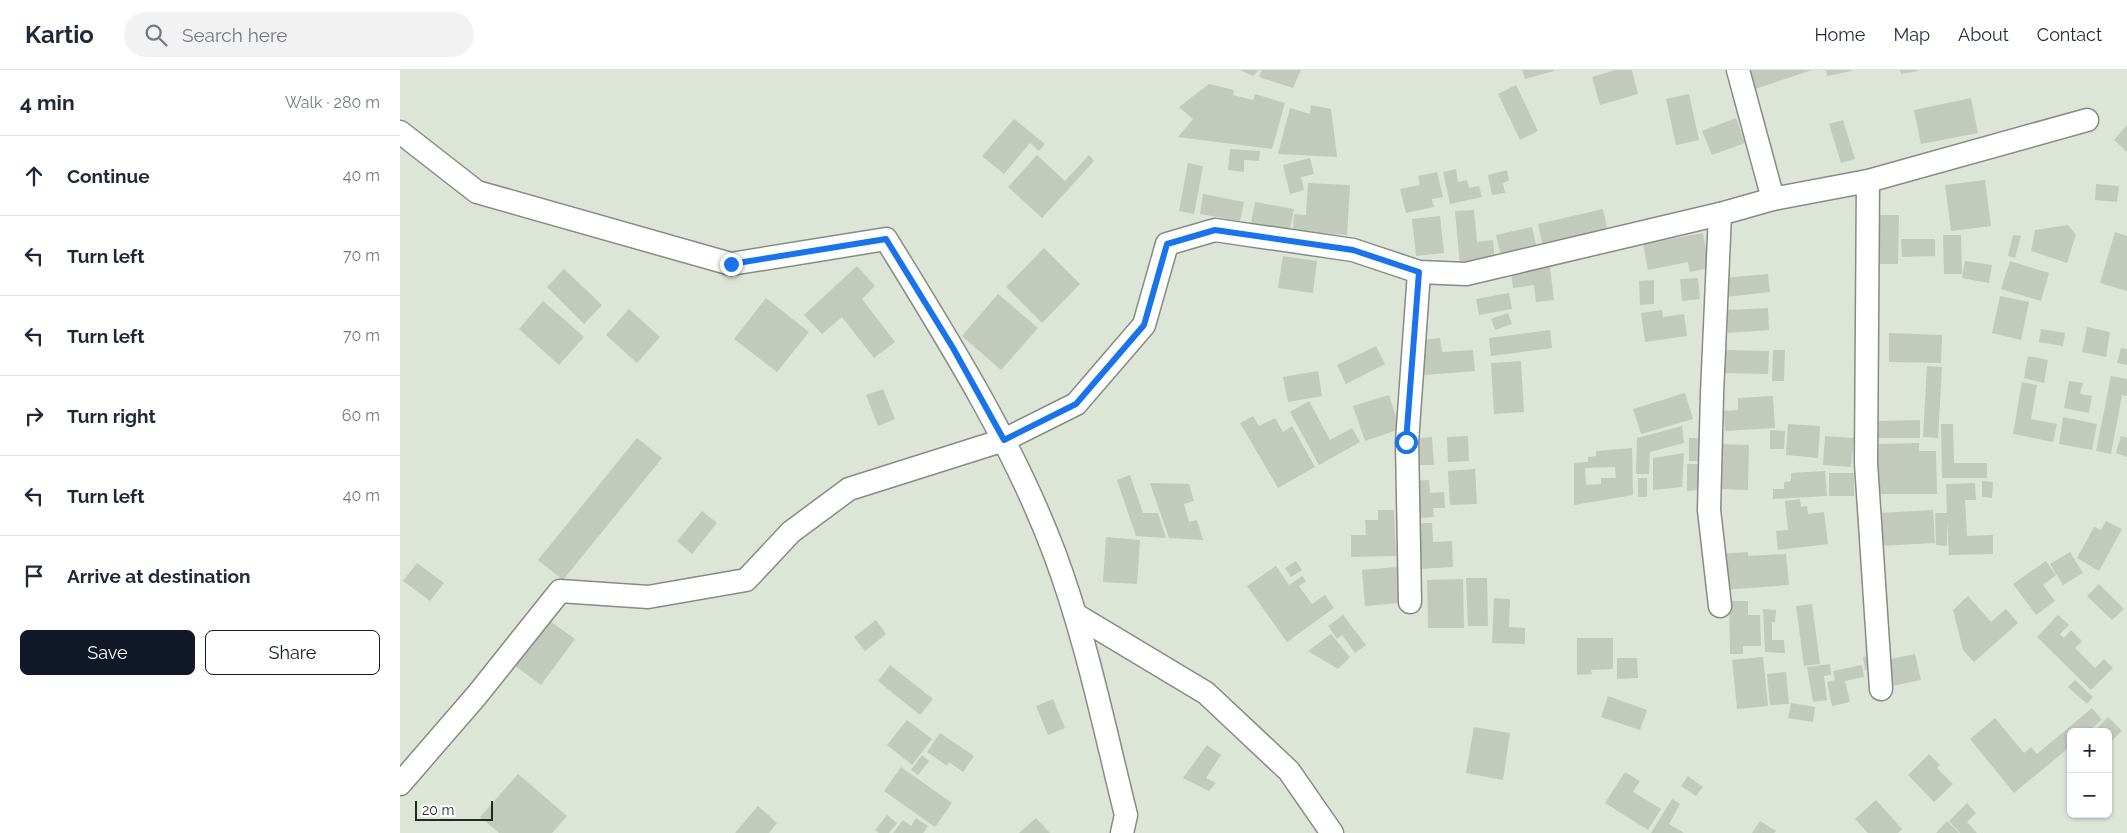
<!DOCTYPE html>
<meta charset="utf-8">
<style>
body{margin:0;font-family:Raleway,sans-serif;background:#f2f2f3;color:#1f2937}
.controls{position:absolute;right:15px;bottom:15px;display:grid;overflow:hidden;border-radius:8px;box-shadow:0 1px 4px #0004}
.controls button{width:45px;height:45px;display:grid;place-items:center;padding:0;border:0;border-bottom:1px solid #e0e1e3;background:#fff;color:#1f2937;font:25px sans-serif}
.scale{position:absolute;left:15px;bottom:12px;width:78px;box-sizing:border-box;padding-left:5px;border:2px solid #242823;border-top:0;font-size:14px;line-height:18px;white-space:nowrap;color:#242823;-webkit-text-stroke:4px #fff;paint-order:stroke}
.stop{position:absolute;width:15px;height:15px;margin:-11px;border:4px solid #1a73e8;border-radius:50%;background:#fff}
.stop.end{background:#1a73e8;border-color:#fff;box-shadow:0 1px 5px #0008}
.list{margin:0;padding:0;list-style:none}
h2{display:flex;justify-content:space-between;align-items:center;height:65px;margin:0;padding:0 20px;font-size:21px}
h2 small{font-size:16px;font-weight:400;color:#747a83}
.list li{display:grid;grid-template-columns:32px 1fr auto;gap:15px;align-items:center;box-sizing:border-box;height:80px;padding:0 20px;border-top:1px solid #e0e1e3}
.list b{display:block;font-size:19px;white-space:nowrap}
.list em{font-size:16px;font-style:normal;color:#747a83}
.actions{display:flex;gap:10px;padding:15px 20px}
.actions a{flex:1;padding:11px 0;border:1px solid #111827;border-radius:8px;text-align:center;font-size:18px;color:#111827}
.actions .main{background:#111827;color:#fff}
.icon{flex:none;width:28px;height:28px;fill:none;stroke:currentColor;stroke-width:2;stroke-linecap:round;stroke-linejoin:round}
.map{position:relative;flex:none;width:1727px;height:763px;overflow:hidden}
header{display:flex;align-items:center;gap:30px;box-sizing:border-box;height:70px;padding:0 25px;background:#fff;border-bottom:1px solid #e0e1e3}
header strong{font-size:24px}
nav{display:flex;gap:28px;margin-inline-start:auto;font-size:18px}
.search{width:350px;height:45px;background:#f2f2f3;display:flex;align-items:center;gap:12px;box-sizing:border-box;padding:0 18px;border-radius:28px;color:#747a83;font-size:19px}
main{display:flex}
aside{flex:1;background:#fff}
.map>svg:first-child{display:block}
.building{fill:#c1cabd;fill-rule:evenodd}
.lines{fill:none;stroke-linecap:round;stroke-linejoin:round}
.street-casing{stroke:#858d81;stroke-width:25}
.street{stroke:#fff;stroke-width:22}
.route{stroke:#1a73e8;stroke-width:6}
</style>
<header>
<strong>Kartio</strong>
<div class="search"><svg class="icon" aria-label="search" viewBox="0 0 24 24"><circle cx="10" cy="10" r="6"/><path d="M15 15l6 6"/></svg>Search here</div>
<nav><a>Home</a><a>Map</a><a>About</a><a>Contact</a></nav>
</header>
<main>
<aside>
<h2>4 min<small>Walk · 280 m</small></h2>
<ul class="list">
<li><svg class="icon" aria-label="ahead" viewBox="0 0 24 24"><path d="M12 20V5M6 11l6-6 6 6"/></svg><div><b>Continue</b></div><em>40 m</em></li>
<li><svg class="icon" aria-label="left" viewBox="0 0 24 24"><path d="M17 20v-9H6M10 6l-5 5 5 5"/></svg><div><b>Turn left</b></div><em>70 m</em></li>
<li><svg class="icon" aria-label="left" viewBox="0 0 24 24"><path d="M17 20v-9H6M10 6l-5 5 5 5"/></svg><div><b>Turn left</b></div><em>70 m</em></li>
<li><svg class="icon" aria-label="right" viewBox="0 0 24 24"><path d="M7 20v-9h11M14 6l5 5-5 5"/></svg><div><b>Turn right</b></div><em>60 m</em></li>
<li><svg class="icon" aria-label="left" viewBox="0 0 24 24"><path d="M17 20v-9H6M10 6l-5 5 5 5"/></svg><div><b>Turn left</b></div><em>40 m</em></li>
<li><svg class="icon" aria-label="arrive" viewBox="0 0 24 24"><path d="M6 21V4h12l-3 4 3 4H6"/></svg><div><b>Arrive at destination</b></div></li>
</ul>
<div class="actions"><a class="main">Save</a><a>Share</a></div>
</aside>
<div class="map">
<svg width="1727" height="763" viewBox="0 0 1727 763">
<rect width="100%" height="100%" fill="#dce5d8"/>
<g class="building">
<polygon points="840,0 859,0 853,6"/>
<polygon points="862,0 901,0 893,18 859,7"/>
<polygon points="1122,0 1154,0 1154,1 1125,9"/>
<polygon points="1215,0 1232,0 1238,24 1200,35 1192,7"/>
<polygon points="1346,0 1412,0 1352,20"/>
<polygon points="1426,0 1452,0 1452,1 1427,6"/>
<polygon points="1500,0 1518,0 1518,1 1501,4"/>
<polygon points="809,14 834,20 833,25 853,30 855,24 885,33 872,79 778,67 793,49 779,37"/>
<polygon points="1116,15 1138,61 1120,70 1098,24"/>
<polygon points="1289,24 1299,70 1276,75 1266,29"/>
<polygon points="1571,28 1578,63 1521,74 1514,40"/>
<polygon points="911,35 931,39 937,87 878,84 890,38 910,44"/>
<polygon points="1336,48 1345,73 1312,85 1302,61"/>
<polygon points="614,49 645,74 639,81 630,73 604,104 582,86"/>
<polygon points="1443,50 1455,89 1441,93 1429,54"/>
<polygon points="1727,55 1727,82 1714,70"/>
<polygon points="830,79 860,81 859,91 844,90 844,102 828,100"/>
<polygon points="637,85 665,111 689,85 694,91 642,148 608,117"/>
<polygon points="910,88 914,104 901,107 904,120 890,124 883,95"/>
<polygon points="788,93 803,96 794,144 779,141"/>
<polygon points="1056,99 1058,112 1067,110 1069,118 1079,116 1082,127 1050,134 1043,102"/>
<polygon points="1107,100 1109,111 1103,113 1105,123 1092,125 1088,105"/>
<polygon points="1037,102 1043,127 1032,129 1034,137 1006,143 1000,119 1020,115 1018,106"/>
<polygon points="1585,110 1591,156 1551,161 1545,115"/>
<polygon points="908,113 950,115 947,165 893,161 894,144 906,145"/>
<polygon points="1696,114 1719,116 1717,132 1695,130"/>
<polygon points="803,124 844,132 840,151 800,144"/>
<polygon points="855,132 894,139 890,160 851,153"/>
<polygon points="1203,139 1209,167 1144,181 1138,154"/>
<polygon points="1074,140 1077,172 1093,170 1095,192 1060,195 1055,141"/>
<polygon points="1475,145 1499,145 1498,194 1474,194"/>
<polygon points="1040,146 1044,183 1016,186 1012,149"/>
<polygon points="1668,155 1676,165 1667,193 1631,181 1635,160"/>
<polygon points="1132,157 1138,183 1102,190 1096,165"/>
<polygon points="1715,162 1727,166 1727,221 1700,213"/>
<polygon points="1303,163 1309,198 1290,202 1288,192 1248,200 1243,174"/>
<polygon points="1543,165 1561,165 1562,204 1544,204"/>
<polygon points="1613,165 1621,166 1615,188 1608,186"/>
<polygon points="1501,169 1535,169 1535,186 1502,187"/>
<polygon points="644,178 680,214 642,253 606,217"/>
<polygon points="883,186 917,191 913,223 878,218"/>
<polygon points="1565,191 1592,195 1589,213 1562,208"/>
<polygon points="1610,191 1649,203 1641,231 1601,219"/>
<polygon points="457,196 475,216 462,229 495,272 474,288 442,247 422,264 404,245"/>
<polygon points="1150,197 1154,230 1136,232 1134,215 1113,218 1111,202"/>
<polygon points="164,199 202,235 184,254 147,217"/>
<polygon points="1368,204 1370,222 1325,227 1323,208"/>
<polygon points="1298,208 1300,229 1282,231 1280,209"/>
<polygon points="1254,210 1254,234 1240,235 1239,211"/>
<polygon points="1109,223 1112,239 1079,245 1076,229"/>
<polygon points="598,224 638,258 601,300 562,266"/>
<polygon points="1600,226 1629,232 1621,270 1592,263"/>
<polygon points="366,228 409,262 377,302 334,269"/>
<polygon points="143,231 184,267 159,295 119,259"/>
<polygon points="1368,238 1369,260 1328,263 1326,240"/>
<polygon points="229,239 260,267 237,293 206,265"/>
<polygon points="1262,240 1263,247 1284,244 1287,266 1245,272 1241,243"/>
<polygon points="1108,243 1112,254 1095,260 1091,249"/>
<polygon points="1687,257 1710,262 1706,287 1682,282"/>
<polygon points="1641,259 1665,263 1663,276 1639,272"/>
<polygon points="1150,260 1152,278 1091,286 1089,268"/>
<polygon points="1489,263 1542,265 1541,293 1489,292"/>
<polygon points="1040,268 1042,282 1073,280 1075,301 1024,305 1021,270"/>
<polygon points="976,276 985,294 946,314 937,295"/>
<polygon points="1721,278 1727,279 1727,295 1717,293"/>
<polygon points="1323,280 1369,281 1368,304 1323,303"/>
<polygon points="1373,280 1385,280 1384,311 1372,311"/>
<polygon points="1628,286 1648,290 1644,313 1624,308"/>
<polygon points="1121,291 1124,342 1094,344 1091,293"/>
<polygon points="1527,296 1542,297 1538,368 1523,367"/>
<polygon points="918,301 922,326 888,332 883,307"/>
<polygon points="1711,306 1727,309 1727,326 1722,325 1711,384 1696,381"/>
<polygon points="1669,311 1683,313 1680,324 1692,326 1689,343 1664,338"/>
<polygon points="1622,312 1637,315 1631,349 1657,354 1653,372 1613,364"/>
<polygon points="483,319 495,349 478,356 466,325"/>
<polygon points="1285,323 1293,349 1241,364 1233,339"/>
<polygon points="989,325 1000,359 965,371 953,336"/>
<polygon points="1373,326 1375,358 1325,361 1324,341 1338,340 1338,328"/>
<polygon points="909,331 930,370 952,358 960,372 919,395 890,342"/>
<polygon points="853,346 859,356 875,348 883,362 892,356 915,397 878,418 840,353"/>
<polygon points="1663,347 1697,354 1692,380 1659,374"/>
<polygon points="1520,350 1520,368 1478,368 1477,351"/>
<polygon points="1388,354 1420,356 1418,388 1386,385"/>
<polygon points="1541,354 1553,354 1554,393 1587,393 1587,408 1542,408"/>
<polygon points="1282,356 1284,373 1250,382 1249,404 1236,404 1237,368"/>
<polygon points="1370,360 1385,361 1384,379 1370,379"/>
<polygon points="1068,366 1069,391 1048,392 1047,367"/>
<polygon points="1425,366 1454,368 1451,397 1423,395"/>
<polygon points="1721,366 1727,368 1727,387 1716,383"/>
<polygon points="1032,367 1034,395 1019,395 1018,368"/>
<polygon points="237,368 262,388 163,510 138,490"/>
<rect x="1289" y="368" width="11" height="23"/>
<polygon points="1519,373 1519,381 1536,381 1537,424 1475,424 1474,381 1479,381 1479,374"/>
<polygon points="1321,374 1349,375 1348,420 1320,419"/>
<path d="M1232,378L1233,425L1174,435V393L1188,392V387L1196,386V381ZM1215,397L1216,408H1201V414L1186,415L1185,398Z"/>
<polygon points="1284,383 1282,417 1253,420 1253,388"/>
<polygon points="1287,394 1301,394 1300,420 1287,421"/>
<polygon points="1075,399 1077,434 1050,435 1048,401"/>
<polygon points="1425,401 1427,426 1373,429 1373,419 1384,419 1384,412 1391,411 1391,403"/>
<rect x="1429" y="403" width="25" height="23"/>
<polygon points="730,405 743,443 758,443 766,468 736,466 717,410"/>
<rect x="1238" y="408" width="9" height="19"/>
<polygon points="1029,410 1030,423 1044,422 1045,438 1033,438 1034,447 1018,448 1015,411"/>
<polygon points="1582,411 1593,412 1592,428 1582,427"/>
<polygon points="750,413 789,414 794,431 784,434 789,452 797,450 803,470 769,468"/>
<polygon points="1575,413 1576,430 1565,430 1567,466 1593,465 1593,484 1549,485 1547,450 1547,476 1536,475 1535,443 1547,443 1546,414"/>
<polygon points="1400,429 1401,437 1407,436 1408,444 1424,442 1428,474 1378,480 1376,461 1388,460 1385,431"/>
<polygon points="978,440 994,440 996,486 951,487 951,465 966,465 965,450 978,450"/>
<polygon points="1533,440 1535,473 1479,476 1477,443"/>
<polygon points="302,441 317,453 292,484 277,471"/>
<polygon points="1706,451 1722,459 1699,501 1677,488 1694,457 1701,460"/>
<polygon points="1016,453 1032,453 1033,472 1052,471 1053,497 1019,499"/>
<polygon points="706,467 740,470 737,514 703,512"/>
<polygon points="1348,482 1348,486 1386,484 1389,515 1323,520 1320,484"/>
<polygon points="1670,482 1683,503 1663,515 1650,494"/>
<polygon points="896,491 902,500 891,507 885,498"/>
<polygon points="1646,491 1656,505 1643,515 1655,531 1636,545 1613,514"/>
<polygon points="17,493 44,513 30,531 3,511"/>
<polygon points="876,496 889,515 902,506 906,511 899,516 912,534 925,525 934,538 887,572 847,516"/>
<polygon points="997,497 1000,533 965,536 962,500"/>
<polygon points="1066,508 1087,508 1088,556 1068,556"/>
<polygon points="1063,509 1064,558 1028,558 1027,510"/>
<polygon points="1699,514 1724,539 1712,550 1687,526"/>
<polygon points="1568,526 1591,552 1606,539 1618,553 1574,592 1563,580 1553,540"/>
<polygon points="1094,528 1110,529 1109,557 1125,558 1125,574 1092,573"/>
<polygon points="1329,531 1348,531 1348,545 1360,545 1361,576 1343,576 1343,584 1330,584"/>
<polygon points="1412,534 1420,594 1404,596 1396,536"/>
<polygon points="1363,539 1376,540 1375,552 1372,552 1372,570 1384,570 1385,583 1365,582"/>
<polygon points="943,545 966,575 955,583 942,565 937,569 928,556"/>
<polygon points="1658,545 1669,555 1660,564 1664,568 1671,560 1682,571 1675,578 1695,598 1704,589 1713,598 1691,620 1637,567"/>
<polygon points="147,549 175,569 141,615 114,595"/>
<polygon points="476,550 486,564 465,581 454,567"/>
<polygon points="931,564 950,587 938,599 908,581"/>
<polygon points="1177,568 1213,568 1213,599 1191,600 1192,604 1177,605"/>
<polygon points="1515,584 1521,610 1492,616 1486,590"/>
<polygon points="1471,586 1472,599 1465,600 1463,587"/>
<polygon points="1363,587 1368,636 1337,639 1332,590"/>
<polygon points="1217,588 1237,588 1238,608 1217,609"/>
<polygon points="1430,594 1431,605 1424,606 1427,630 1413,632 1407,597"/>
<polygon points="490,595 533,629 520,645 478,611"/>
<polygon points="1462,595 1464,607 1445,611 1450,632 1432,636 1427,612 1435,610 1433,601"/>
<polygon points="1386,602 1389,634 1370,635 1367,604"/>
<polygon points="1675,610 1693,627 1687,634 1668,617"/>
<polygon points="1208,626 1247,640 1240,660 1201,647"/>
<polygon points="653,629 665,658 648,665 636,636"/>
<polygon points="1391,633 1415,637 1413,652 1388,648"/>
<polygon points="1692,638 1702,650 1687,662 1671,662 1671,676 1614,723 1570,669 1595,648 1624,683 1631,677 1637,684"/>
<polygon points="1708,647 1722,661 1708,674 1708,662 1693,662"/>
<polygon points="507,650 532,669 512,695 487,675"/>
<polygon points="1074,657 1110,663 1103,710 1066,703"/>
<polygon points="540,663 574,686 563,702 549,692 547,696 527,682"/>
<polygon points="807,675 821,685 806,708 816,713 809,721 783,708"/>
<polygon points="1529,684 1540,695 1537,698 1553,714 1534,732 1508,705"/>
<polygon points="522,685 529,691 518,705 511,700"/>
<polygon points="501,697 552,733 535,757 484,721"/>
<polygon points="1225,702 1240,711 1233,722 1261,739 1248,760 1205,733"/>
<polygon points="118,704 167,746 152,763 99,763 80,747"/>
<polygon points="1288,706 1303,717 1296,726 1281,716"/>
<polygon points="1272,729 1280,734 1269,754 1284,763 1251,763"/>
<polygon points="1476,730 1502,759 1498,763 1468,763 1455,749"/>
<polygon points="1567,733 1576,743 1567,752 1577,763 1560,763 1549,751"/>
<polygon points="358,736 377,753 369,763 335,763"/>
<polygon points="487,745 497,753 489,763 479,763 475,760"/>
<polygon points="516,748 528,756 523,763 493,763 503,750 511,756"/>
<polygon points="636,748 650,763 619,763"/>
<polygon points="1360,751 1376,761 1374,763 1352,763"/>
<polygon points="1547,751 1559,763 1536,763"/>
</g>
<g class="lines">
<g class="street-casing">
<g id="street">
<polyline points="1338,0 1373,129"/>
<path d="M0,62L77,122L331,194L486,169C548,270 612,371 654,482C686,567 704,657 726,745L722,763"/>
<polyline points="1468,111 1466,393 1481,619"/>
<polyline points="1010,532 1007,372 1019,202"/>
<polyline points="1320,536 1309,440 1312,324 1320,144"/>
<polyline points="676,545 806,623 889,701 932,763"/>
<polyline points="0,714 77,625 160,521 248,527 346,510 391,462 449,419 604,370 676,334 744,255 767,174 815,160 953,180 1019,202 1066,204 1320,144 1373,129 1468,111 1687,50"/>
</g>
</g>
<use href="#street" class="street"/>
</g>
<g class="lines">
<polyline class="route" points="331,194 486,169 553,278 604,370 676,334 744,255 767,174 815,160 953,180 1019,202 1006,372"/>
</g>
</svg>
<div class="controls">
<button>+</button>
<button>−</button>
</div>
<div class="scale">20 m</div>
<div class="stop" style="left:1006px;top:372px"></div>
<div class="stop end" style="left:331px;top:194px"></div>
</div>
</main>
